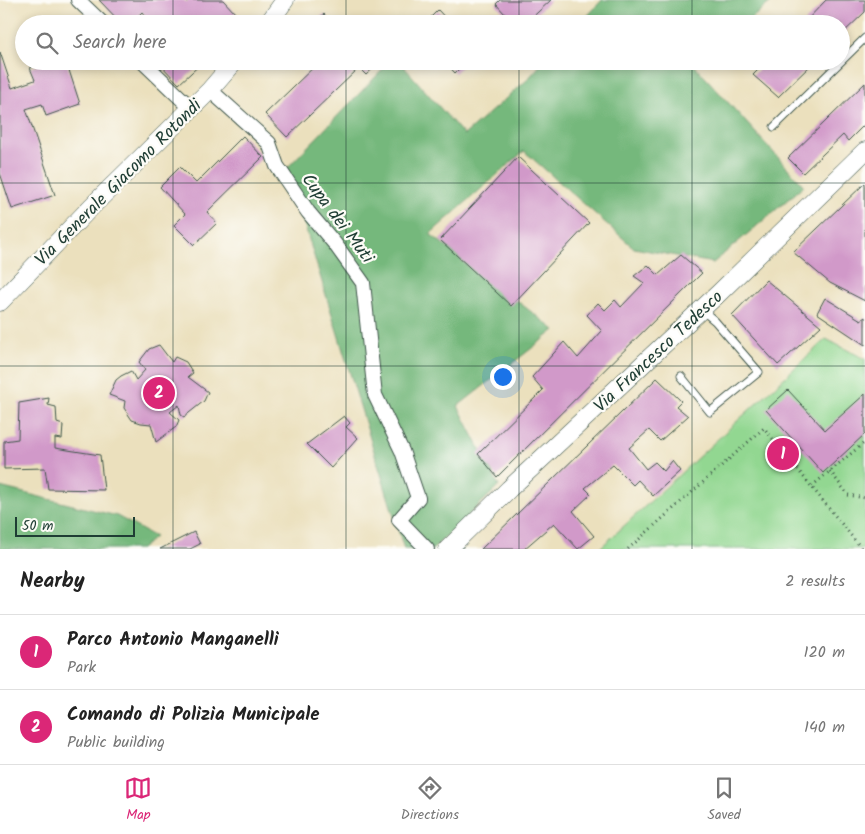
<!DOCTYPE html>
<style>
body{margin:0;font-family:Kalam,sans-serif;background:#f6f6f6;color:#222}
.scale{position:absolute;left:15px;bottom:12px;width:120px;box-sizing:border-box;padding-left:5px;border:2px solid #1f3d34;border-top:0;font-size:14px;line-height:18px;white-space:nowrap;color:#1f3d34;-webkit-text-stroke:4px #fdfcf7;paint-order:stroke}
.you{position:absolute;left:502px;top:376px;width:18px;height:18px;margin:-12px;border:4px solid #fff;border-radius:50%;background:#1a73e8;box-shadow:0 0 0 8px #1a73e833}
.badge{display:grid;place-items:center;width:32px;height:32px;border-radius:50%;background:#db2777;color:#fff;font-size:16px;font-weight:700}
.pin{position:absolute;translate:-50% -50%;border:2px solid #fff;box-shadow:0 1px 5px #0006}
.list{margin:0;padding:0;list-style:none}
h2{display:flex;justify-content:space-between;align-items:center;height:65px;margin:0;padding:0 20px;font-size:21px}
h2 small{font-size:16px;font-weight:400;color:#767676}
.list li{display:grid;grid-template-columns:32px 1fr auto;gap:15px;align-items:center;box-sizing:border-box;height:75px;padding:0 20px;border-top:1px solid #e0e0e0}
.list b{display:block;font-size:19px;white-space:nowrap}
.list p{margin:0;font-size:16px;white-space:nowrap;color:#767676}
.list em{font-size:16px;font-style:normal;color:#767676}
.icon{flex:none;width:28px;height:28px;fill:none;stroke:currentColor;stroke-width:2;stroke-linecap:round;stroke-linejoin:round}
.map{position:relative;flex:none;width:865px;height:549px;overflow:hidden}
.search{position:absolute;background:#fff;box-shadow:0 2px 8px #0003;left:15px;right:15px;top:15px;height:55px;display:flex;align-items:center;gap:12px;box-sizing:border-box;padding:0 18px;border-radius:28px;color:#767676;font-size:19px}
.sheet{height:215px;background:#fff}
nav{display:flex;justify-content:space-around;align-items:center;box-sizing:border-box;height:70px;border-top:1px solid #e0e0e0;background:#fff;font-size:14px;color:#767676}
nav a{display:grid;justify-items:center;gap:2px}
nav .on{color:#db2777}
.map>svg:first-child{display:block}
.green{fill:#92d791;stroke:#588a62}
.forest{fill:#75b87b;stroke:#4a7a58}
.building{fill:#d199c9}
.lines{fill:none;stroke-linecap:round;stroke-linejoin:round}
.service-casing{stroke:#3e5549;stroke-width:9}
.minor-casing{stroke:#3e5549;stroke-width:16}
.tertiary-casing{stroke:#3e5549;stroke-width:19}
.path{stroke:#3e5549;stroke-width:3;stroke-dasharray:1 4;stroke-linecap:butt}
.service{stroke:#fff;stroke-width:7}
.minor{stroke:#fff;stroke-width:14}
.tertiary{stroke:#fff;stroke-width:18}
.grid{fill:none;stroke:#1f3d34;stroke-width:1;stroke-opacity:0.55}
.labels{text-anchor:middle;stroke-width:4.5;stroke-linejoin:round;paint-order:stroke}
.street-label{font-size:18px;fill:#1f3d34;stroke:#fdfcf7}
</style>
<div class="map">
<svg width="865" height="549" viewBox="0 0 865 549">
<rect width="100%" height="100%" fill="#fdfcf7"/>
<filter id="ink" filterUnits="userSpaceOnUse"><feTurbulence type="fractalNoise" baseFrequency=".02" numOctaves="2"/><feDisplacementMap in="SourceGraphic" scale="10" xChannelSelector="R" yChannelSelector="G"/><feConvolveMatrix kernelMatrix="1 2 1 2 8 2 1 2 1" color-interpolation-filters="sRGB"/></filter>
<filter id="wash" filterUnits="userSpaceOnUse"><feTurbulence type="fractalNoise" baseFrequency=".0096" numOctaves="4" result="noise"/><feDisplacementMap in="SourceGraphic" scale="20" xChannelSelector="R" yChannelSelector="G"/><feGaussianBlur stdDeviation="1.12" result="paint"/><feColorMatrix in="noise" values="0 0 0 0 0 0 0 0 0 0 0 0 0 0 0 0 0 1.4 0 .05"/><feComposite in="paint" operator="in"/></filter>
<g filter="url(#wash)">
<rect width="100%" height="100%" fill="#ebe0bd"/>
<polygon class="green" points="826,339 865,359 865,549 599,549"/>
<g class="forest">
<polygon points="602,0 773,0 745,24 580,24"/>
<polygon points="391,61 399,61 464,135 526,81 544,61 700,61 695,66 804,186 713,263 634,248 524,151 430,234 555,330 458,406 499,486 433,549 404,549 287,168"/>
<polygon points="0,487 117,516 155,537 141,549 0,549"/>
</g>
<g id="blocks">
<g class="building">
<polygon points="99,0 184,0 186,2 189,0 223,0 236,14 226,24 143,24 148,19 142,12 130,24 122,24"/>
<polygon points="500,0 551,0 525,24 514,24 496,4"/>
<polygon points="826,0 865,0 865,12 841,35 841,24 803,24"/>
<polygon points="438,10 451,24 424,24"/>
<polygon points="324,14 333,24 313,24"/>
<polygon points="0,52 12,88 35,80 30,68 50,61 66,61 80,104 46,116 42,104 26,109 55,195 12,209 0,173"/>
<polygon points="157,61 204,61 179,84"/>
<polygon points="320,61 381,61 366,75 359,68 287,137 265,114"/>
<polygon points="444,61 467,61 455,73"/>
<polygon points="767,61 815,61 778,97 753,75"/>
<polygon points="865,83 865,124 848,141 843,135 803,173 788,158"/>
<polygon points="243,136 263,157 207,212 217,223 194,245 174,225 185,214 160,187 180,167 196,183"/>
<polygon points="518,157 589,223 511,306 440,240"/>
<polygon points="865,183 865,301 830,283 793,252"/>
<polygon points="681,255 702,273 497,477 478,454 543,390 532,377 564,342 578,358 602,331 587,315 598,303 605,310 615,300 621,307 644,283 634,276 648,265 658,275"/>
<polygon points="766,280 821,326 778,365 732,315"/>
<polygon points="825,298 861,320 865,317 865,345 817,313"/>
<polygon points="159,345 172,362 175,357 186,362 193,373 188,377 208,392 204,401 184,417 181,415 179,405 170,412 179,420 176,427 156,442 151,424 141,423 132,420 124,408 125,401 109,395 116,380 121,376 131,371 136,380 145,370 139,362 149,349"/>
<polygon points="657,378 681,401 676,406 688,416 660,441 649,430 629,448 646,469 655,462 664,471 672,461 680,471 653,496 638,480 633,485 613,465 585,488 591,494 573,511 594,536 578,549 554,523 524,549 481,549"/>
<polygon points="788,390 825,430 865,394 865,434 823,473 766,410"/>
<polygon points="49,398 48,405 56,407 57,423 63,425 62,439 55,438 55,448 100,455 104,490 48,489 45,468 4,469 4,441 18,439 19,403"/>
<polygon points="344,416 350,423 346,427 358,438 331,468 307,444"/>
<polygon points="194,532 200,544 190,549 160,549"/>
</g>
</g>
</g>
<g filter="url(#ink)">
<use href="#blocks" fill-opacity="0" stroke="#3e5549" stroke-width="1"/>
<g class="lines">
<g class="service-casing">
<g id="service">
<polyline points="774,127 865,38"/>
<polyline points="681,376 710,412 759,372 715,321 702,310"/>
</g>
</g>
<g class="minor-casing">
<g id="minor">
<polyline points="78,0 103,24"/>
<polyline points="142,61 191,108"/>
<polyline points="210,90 269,143 277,166 308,212 335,244 363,283 375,395 402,451 418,498 399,520 427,549"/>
</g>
</g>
<g class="tertiary-casing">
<g id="tertiary">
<polyline points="268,24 285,0"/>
<polyline points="0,302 91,207 210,90 235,61"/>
<polyline points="448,549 509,489 719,293 865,151"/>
</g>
</g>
<g class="path">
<polyline points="830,471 848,495 865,498"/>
<polyline points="812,486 865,442"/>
<polyline points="628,549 764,428 862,549"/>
</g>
<use href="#service" class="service"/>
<use href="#minor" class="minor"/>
<use href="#tertiary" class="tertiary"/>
</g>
</g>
<path class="grid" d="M173,0V24M346,0V24M519,0V24M692,0V24M173,61V549M346,61V549M519,61V549M692,61V549M0,183H865M0,366H865"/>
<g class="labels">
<g class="street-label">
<text transform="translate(118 182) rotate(-45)" y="6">Via Generale Giacomo Rotondi</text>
<text transform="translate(338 218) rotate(53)" y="6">Cupa dei Muti</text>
<text transform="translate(658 351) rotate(-43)" y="6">Via Francesco Tedesco</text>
</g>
</g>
</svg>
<div class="scale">50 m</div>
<div class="you"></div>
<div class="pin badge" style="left:783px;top:454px">1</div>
<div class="pin badge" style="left:159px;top:393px">2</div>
<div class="search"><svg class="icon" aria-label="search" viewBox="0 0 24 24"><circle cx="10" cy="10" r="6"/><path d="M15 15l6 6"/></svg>Search here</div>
</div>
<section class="sheet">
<h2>Nearby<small>2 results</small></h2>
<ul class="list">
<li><span class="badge">1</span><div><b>Parco Antonio Manganelli</b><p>Park</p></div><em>120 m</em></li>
<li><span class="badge">2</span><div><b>Comando di Polizia Municipale</b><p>Public building</p></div><em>140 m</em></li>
</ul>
</section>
<nav>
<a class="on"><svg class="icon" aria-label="map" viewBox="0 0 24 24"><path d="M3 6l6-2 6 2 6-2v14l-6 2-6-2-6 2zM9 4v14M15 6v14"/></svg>Map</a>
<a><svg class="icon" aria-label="directions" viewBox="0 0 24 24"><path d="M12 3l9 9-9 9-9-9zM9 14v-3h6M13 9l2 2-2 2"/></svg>Directions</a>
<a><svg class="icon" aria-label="saved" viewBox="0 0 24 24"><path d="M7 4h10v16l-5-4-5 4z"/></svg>Saved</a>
</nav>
